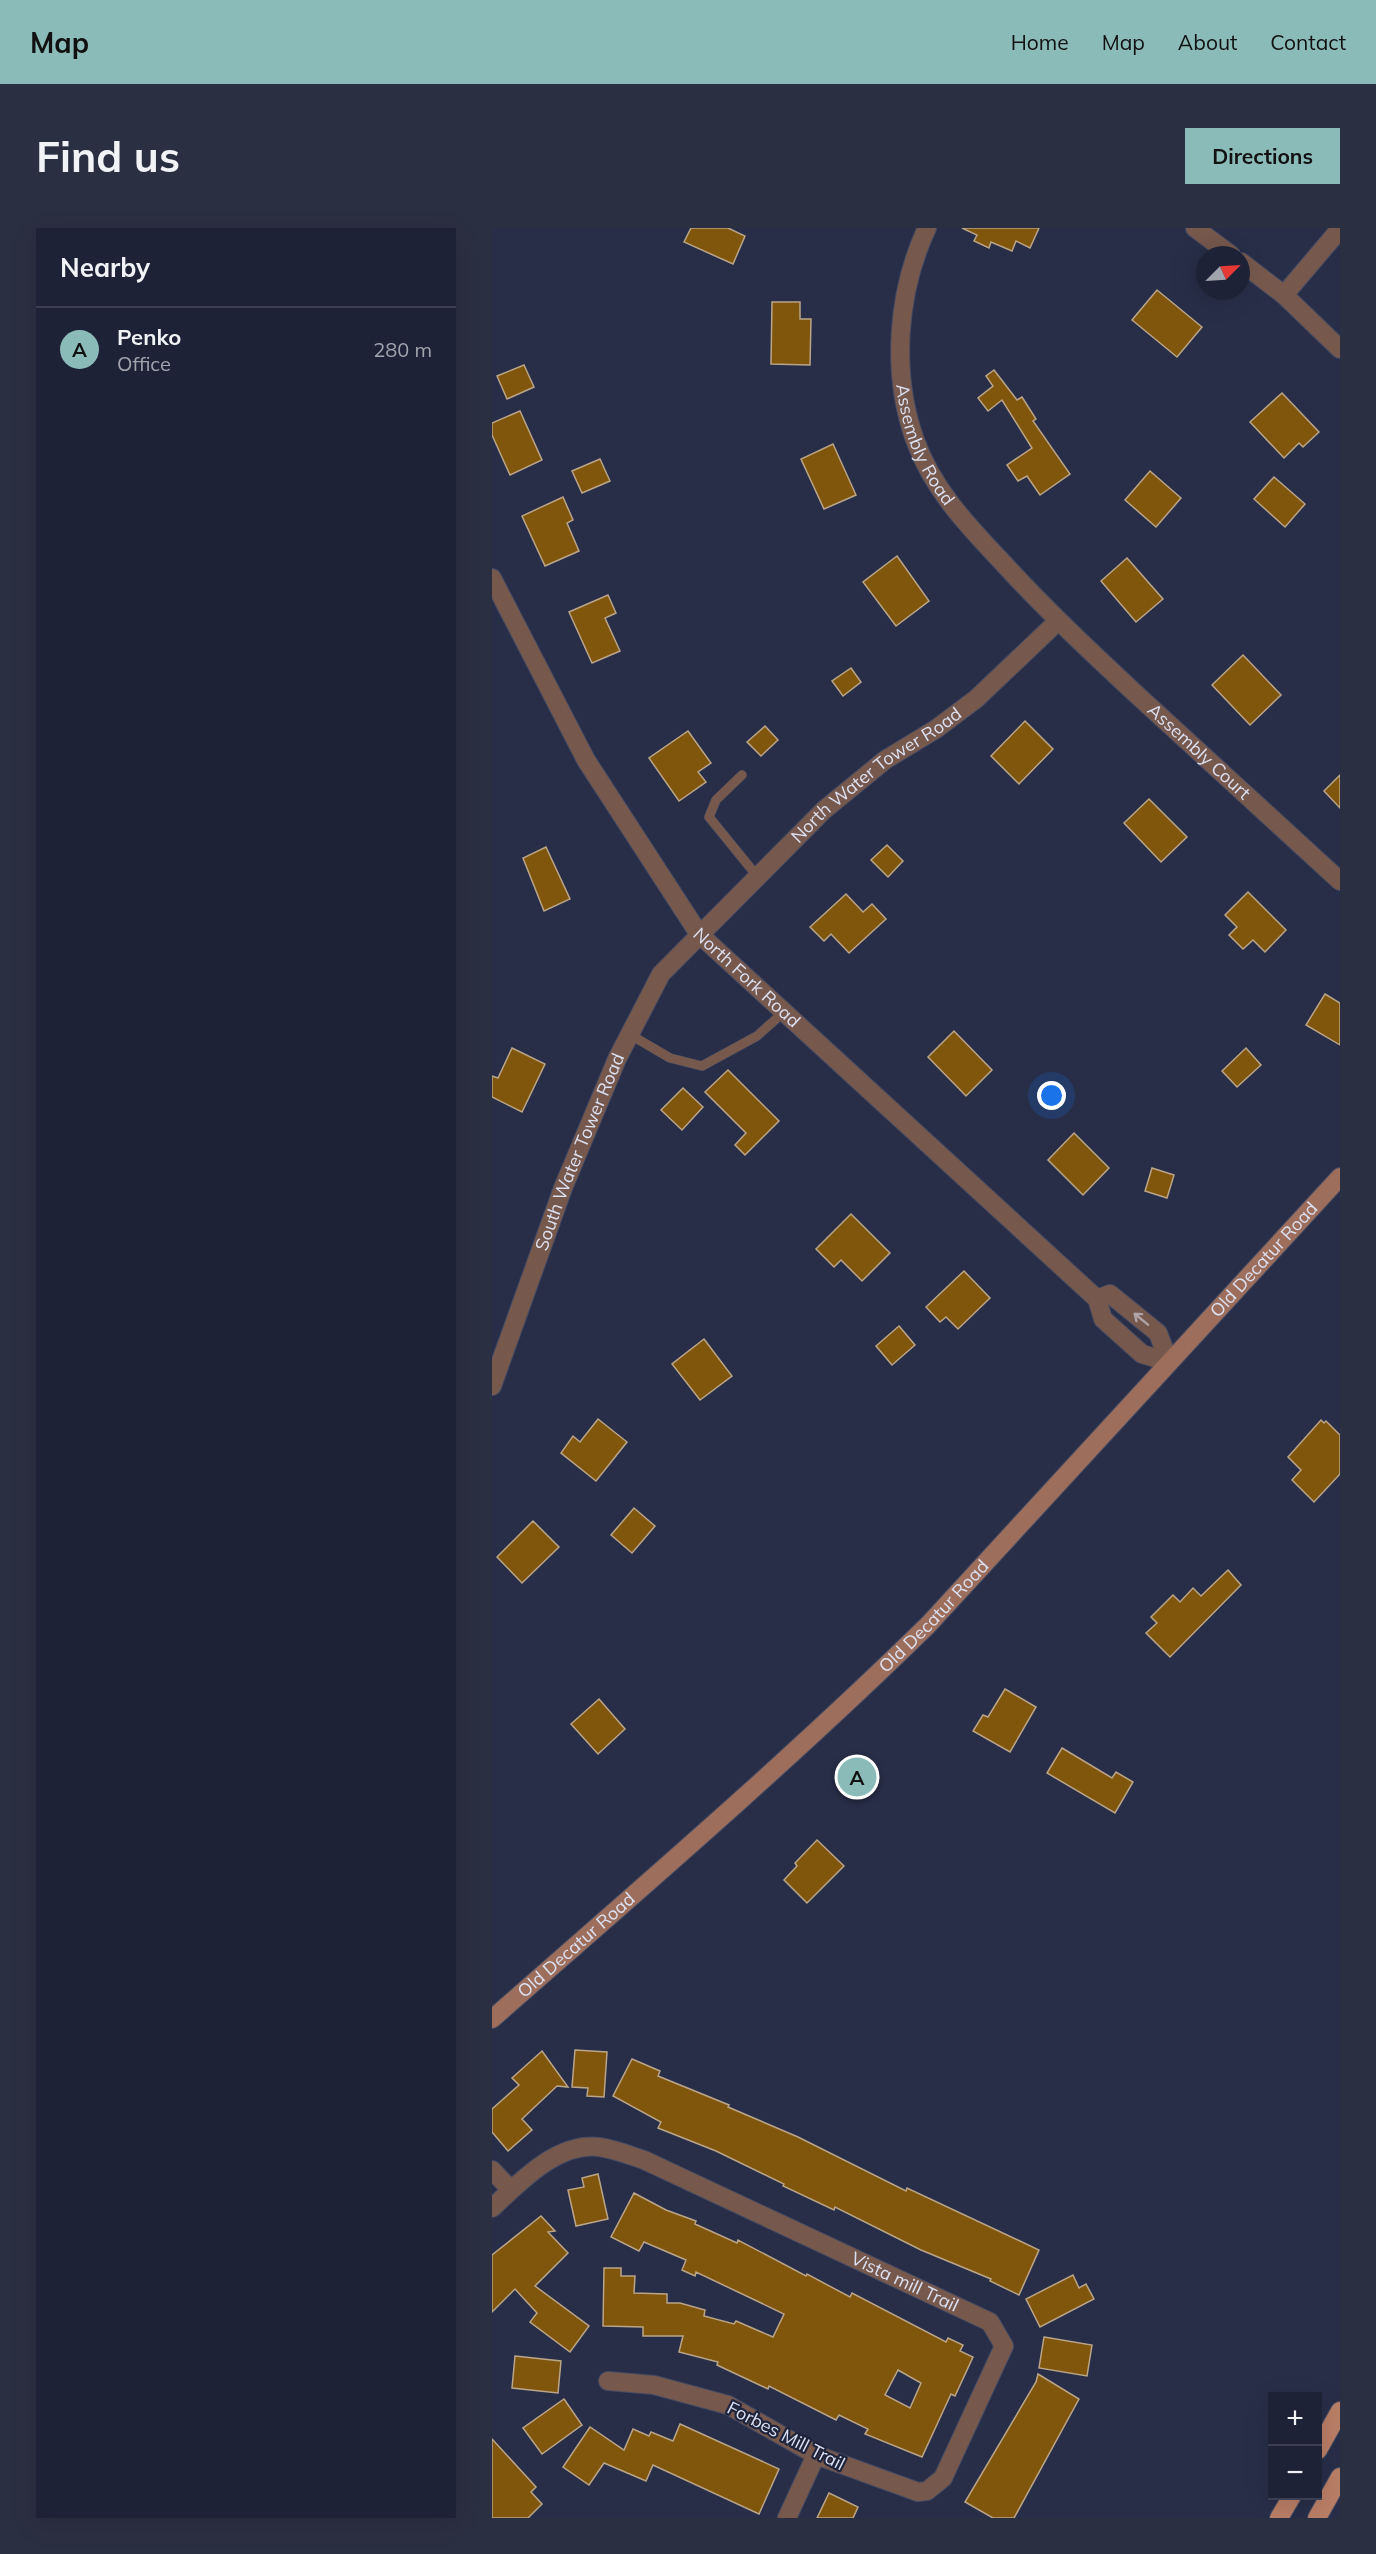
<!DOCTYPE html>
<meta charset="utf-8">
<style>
body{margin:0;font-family:Mulish,sans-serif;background:#2b2f42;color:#f1f3f6}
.controls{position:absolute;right:18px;bottom:18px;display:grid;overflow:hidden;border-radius:0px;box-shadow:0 6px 24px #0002}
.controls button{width:54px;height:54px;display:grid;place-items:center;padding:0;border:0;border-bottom:2px solid #3c3f51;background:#1e2236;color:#f1f3f6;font:30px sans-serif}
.compass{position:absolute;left:704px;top:18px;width:54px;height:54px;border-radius:50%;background:#1e2236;box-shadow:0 6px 24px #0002;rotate:66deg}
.you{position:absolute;left:560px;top:868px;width:21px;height:21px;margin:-15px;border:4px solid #fff;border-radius:50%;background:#1a73e8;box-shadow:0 0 0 9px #1a73e833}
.badge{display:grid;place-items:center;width:39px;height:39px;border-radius:50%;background:#8bbbb9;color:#111;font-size:20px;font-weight:700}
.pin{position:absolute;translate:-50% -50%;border:3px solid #fff;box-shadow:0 2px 6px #0006}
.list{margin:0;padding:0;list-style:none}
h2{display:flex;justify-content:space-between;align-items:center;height:78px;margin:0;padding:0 24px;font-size:26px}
h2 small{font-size:20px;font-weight:400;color:#a1a4ad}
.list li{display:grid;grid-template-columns:39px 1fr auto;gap:18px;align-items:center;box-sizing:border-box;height:84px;padding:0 24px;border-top:2px solid #3c3f51}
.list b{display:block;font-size:22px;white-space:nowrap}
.list p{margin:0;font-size:20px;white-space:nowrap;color:#a1a4ad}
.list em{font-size:20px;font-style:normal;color:#a1a4ad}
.map{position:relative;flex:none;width:848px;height:2290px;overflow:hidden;border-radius:0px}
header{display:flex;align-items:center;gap:36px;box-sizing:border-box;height:84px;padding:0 30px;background:#8bbbb9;color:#111}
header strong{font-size:28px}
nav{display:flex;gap:33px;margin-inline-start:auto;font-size:21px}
.intro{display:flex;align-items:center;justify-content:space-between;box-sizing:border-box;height:144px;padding:0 36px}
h1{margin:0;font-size:42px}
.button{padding:15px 27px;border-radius:0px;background:#8bbbb9;color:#111;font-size:21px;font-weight:700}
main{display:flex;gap:36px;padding:0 36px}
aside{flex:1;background:#1e2236;border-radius:0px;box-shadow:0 6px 24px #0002}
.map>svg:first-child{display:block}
.building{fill:#7f560c;stroke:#bba589;stroke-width:1.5;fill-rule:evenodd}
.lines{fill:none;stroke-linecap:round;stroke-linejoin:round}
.lane-casing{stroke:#454b63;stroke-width:10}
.street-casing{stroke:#454b63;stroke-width:20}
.secondary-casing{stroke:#454b63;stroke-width:20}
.primary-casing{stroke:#454b63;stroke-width:20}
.lane{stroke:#76584c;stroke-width:9}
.street{stroke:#76584c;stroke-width:18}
.secondary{stroke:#9d6e5b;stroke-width:18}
.primary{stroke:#ba7e66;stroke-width:18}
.oneway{stroke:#aea3a7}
.labels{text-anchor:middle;stroke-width:4.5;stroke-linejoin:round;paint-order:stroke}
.street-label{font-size:18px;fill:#dce1f2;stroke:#1f243d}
</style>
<header>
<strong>Map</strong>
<nav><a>Home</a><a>Map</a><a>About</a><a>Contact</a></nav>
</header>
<div class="intro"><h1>Find us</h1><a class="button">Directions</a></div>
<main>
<aside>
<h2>Nearby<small></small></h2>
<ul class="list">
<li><span class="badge">A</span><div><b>Penko</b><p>Office</p></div><em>280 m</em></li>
</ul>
</aside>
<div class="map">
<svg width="848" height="2290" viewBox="0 0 848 2290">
<rect width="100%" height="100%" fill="#282e48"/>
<g class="building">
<polygon points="199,0 236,0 253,8 241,36 192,14"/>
<polygon points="470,0 547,0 538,20 524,13 520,23 499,14 497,20 482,13 485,7"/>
<polygon points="665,62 710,99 685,129 640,92"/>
<polygon points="280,74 308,74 308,91 319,91 318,137 279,136"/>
<polygon points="32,137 42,159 15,171 5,148"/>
<polygon points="502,142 525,172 530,169 544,191 541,193 578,246 548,267 535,248 526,253 515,237 540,220 510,172 496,183 486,170 501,158 494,148"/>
<polygon points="790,165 827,204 811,219 807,215 792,230 758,194"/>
<polygon points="28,183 50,232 18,247 0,207 0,195"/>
<polygon points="341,216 364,267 332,281 309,231"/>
<polygon points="108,231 118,253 90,265 80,243"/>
<polygon points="658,243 689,270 664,299 633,272"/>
<polygon points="782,249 813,276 793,299 762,271"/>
<polygon points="71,269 81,292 75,295 87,323 53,338 30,288"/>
<polygon points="405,328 437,373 404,398 371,354"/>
<polygon points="635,330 671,371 644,394 609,353"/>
<polygon points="116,367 124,385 113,390 128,423 100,435 77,384"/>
<polygon points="751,427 789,467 758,497 720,457"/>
<polygon points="359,440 369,454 351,468 340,453"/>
<polygon points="533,493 561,521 527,556 499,528"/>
<polygon points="273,498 286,512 269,528 255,514"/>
<polygon points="196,503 219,535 206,544 214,554 187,573 157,530"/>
<polygon points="848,547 848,580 832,563"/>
<polygon points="657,571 695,609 669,634 632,595"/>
<polygon points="395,617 411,633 396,649 379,632"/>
<polygon points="54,619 78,671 52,683 31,630"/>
<polygon points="756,664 794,702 773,724 761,712 751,721 737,707 745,699 733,687"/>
<polygon points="354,666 371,684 380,676 394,691 357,725 339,706 332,713 318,699"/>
<polygon points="833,766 848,775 848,817 814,797"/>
<polygon points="462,803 500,842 474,868 436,829"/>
<polygon points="20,820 53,836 30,884 0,869 0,848 6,850"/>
<polygon points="754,820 769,837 745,859 730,843"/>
<polygon points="236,842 287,893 253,927 243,917 254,905 213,864"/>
<polygon points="191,860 211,879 190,902 169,882"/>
<polygon points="582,905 617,940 591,967 556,932"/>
<polygon points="660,940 682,947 675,970 653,963"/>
<polygon points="359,986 398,1025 370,1053 349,1032 342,1039 324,1021"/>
<polygon points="472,1043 498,1070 466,1101 454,1089 448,1094 434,1079"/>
<polygon points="407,1098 423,1117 400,1137 384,1118"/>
<polygon points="212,1111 240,1148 208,1172 180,1136"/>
<polygon points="106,1191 135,1214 104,1253 69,1225 81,1208 88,1214"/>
<polygon points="829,1192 832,1195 834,1193 848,1207 848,1246 822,1274 800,1252 809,1242 796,1229"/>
<polygon points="142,1280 163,1298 140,1325 119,1307"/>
<polygon points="41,1293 67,1319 30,1355 5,1329"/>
<polygon points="736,1342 749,1357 678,1429 654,1405 665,1395 659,1389 681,1367 688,1374 701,1360 709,1368"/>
<polygon points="513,1461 544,1479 518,1524 481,1503 491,1487 496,1489"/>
<polygon points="107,1471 133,1501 106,1526 79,1496"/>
<polygon points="570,1520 620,1550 624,1544 641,1554 623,1585 555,1545"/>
<polygon points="325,1612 352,1638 315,1675 292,1652 305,1638 303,1635"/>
<polygon points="83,1822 115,1824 112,1869 95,1868 96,1860 80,1859"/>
<polygon points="50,1823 76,1859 65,1858 30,1891 40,1902 16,1923 0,1904 0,1881 27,1857 20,1850"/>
<polygon points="140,1831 168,1843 166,1848 237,1877 236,1879 306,1909 414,1963 415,1960 547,2022 527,2067 498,2053 499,2051 429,2022 343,1979 342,1982 291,1958 292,1956 224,1923 166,1900 169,1894 121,1868"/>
<polygon points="106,1946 116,1991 84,1998 76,1962 92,1959 90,1950"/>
<path d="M142,1965L174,1982L204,1993L203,1996L245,2015L246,2012L314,2048L315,2046L358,2069L360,2065L454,2114L456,2110L471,2117L468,2123L481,2129L463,2168L459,2166L430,2229L373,2206L376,2201L347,2187L344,2192L277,2158L276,2161L225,2137L226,2134L187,2124L191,2108H151V2099L111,2098L112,2040H129V2048H143L142,2065L175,2066V2075H188L213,2082L212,2088L242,2096L244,2093L281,2109L292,2086L204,2044L203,2048L190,2042L194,2032L152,2014L147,2023L119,2009ZM406,2142L429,2155L418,2180L393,2167Z"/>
<polygon points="49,1988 63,2003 56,2004 76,2025 43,2058 97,2098 78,2124 38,2094 45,2085 23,2061 0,2084 0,2027"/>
<polygon points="581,2047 587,2060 594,2056 602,2071 548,2099 534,2071"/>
<polygon points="552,2109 600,2117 595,2148 547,2140"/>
<polygon points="23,2128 69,2133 66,2165 20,2160"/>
<polygon points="546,2146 587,2171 522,2290 501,2290 473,2274 544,2154"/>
<polygon points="72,2171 90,2197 50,2226 31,2200"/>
<polygon points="188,2196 287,2241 267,2286 161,2237 154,2253 112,2235 97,2257 71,2239 98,2199 132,2222 141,2201 157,2208 159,2204 181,2213"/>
<polygon points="0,2211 44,2259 39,2264 50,2276 36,2290 0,2290"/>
<polygon points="337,2265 366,2279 361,2290 325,2290"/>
</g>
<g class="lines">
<g class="lane-casing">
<g id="lane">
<polyline points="250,547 224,572 217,589 265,648"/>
<polyline points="137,806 178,830 210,838 265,808 292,784"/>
</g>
</g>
<g class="street-casing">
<g id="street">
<path id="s1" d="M435,0C405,64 399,145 423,212C441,262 476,298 512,336C554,382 599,424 644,466C712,528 780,591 848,653"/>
<polyline points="703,0 739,27"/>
<polyline points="749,34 792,67 848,121"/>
<polyline points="792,67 848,1"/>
<path id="s2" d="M0,350L94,532L207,706L605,1071L611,1091L650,1126L677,1134"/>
<polyline points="605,1071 618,1066 666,1105 677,1134"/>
<path id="s3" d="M0,1158L71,960L125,831L169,746L332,582L393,532L444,501L484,471L565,394"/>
<polyline points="0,1942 19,1962"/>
<path id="s4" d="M0,1980C28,1954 65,1914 107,1919C122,1921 137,1927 152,1932L498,2094L512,2118L451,2250L435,2263L426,2264L324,2227L236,2177L162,2157L116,2153"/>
<polyline points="295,2290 324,2227"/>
</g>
</g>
<g class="secondary-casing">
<g id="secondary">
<path id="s5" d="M0,1791C147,1662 296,1534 436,1397L848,949"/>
</g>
</g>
<g class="primary-casing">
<g id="primary">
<polyline points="826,2222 848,2183"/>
<polyline points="787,2290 800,2268"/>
<polyline points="825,2290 848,2249"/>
</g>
</g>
<use href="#lane" class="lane"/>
<use href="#street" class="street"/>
<use href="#secondary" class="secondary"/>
<use href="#primary" class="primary"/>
</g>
<defs><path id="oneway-shaft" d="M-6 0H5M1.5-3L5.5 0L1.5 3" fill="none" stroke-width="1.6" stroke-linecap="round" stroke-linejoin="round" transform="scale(1.5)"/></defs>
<use class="oneway" href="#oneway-shaft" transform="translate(649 1091) rotate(-141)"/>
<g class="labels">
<g class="street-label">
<text dy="6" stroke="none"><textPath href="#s1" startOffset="225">Assembly Road</textPath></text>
<text dy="6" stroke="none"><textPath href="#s1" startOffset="642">Assembly Court</textPath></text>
<text dy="6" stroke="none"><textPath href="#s3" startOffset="740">North Water Tower Road</textPath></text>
<text dy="6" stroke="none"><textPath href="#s2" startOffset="477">North Fork Road</textPath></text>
<text dy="6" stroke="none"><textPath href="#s3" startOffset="250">South Water Tower Road</textPath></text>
<text dy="6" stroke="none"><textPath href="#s5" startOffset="1084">Old Decatur Road</textPath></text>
<text dy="6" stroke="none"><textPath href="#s5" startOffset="598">Old Decatur Road</textPath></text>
<text dy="6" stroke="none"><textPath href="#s5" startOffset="112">Old Decatur Road</textPath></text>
<text dy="6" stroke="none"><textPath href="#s4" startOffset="462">Vista mill Trail</textPath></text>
<text transform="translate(294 2208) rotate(27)" y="6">Forbes Mill Trail</text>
</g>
</g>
</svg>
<div class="controls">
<button>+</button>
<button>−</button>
</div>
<svg class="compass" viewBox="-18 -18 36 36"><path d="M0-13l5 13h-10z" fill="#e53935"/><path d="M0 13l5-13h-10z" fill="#a1a4ad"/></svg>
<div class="you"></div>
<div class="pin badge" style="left:365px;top:1549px">A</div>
</div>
</main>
